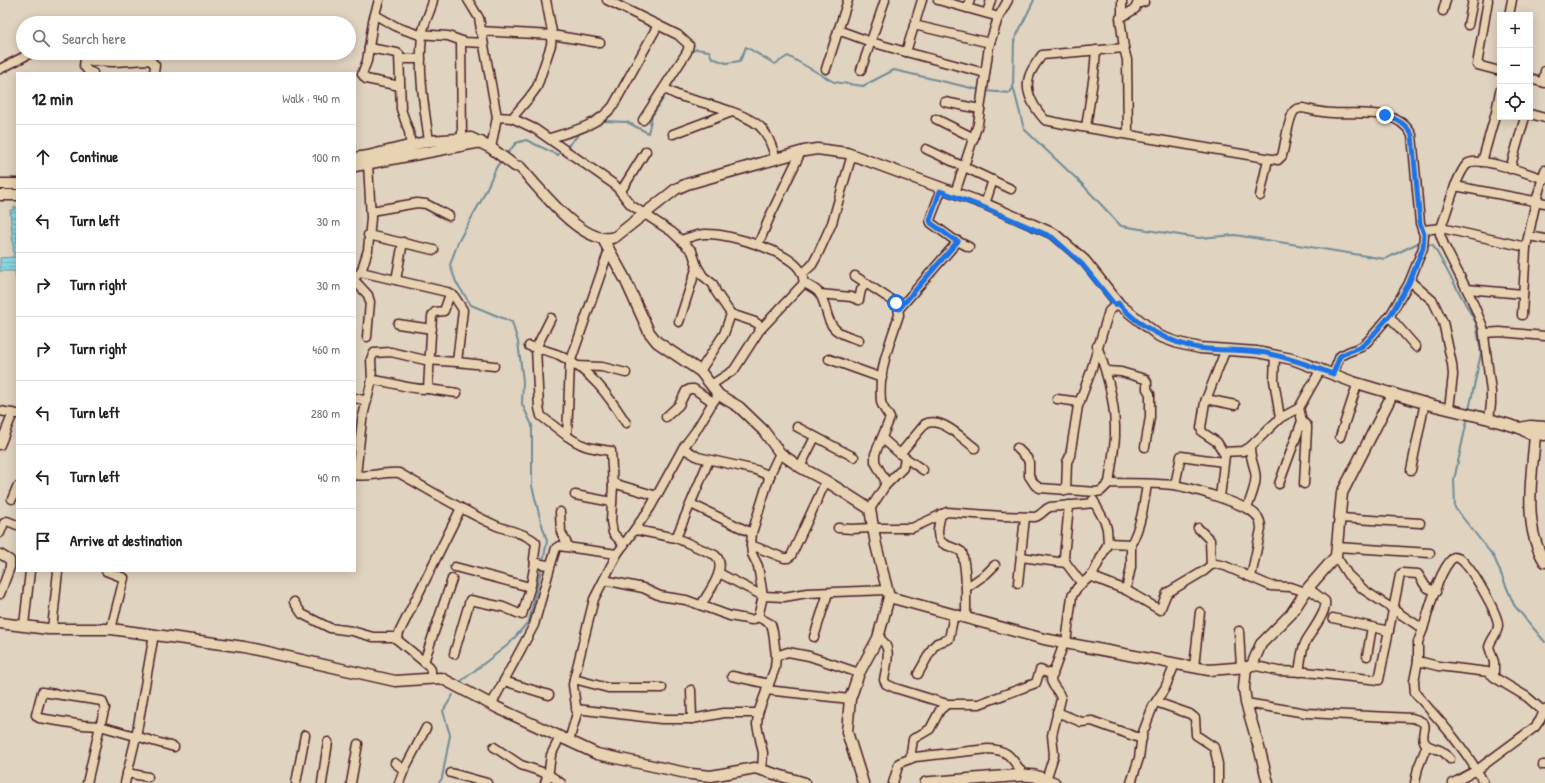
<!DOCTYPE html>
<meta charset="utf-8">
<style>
body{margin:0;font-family:"Patrick Hand",sans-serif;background:#f6f6f6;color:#222}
.controls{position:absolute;right:12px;top:12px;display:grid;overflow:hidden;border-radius:0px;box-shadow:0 2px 10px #0003}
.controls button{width:36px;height:36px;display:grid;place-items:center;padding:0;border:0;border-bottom:1px solid #e0e0e0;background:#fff;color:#222;font:20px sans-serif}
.stop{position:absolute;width:12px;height:12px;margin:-9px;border:3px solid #1a73e8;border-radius:50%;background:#fff}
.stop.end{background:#1a73e8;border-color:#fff;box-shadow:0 1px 4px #0008}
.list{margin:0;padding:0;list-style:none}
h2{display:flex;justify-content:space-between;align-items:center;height:52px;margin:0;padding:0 16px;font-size:17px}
h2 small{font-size:13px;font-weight:400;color:#767676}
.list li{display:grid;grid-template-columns:26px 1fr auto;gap:12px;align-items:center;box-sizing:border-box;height:64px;padding:0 16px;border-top:1px solid #e0e0e0}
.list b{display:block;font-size:15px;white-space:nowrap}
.list em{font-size:13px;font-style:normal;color:#767676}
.icon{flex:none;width:22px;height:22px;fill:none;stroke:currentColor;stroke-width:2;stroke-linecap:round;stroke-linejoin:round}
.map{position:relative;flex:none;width:1545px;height:783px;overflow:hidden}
.search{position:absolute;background:#fff;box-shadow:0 2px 10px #0003;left:16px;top:16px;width:340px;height:44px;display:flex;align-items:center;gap:10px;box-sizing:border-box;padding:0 14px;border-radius:22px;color:#767676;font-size:15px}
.panel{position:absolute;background:#fff;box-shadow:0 2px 10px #0003;left:16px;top:72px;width:340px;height:500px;border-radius:0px}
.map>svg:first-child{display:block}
.water{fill:url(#water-rules);stroke:#6f8d99}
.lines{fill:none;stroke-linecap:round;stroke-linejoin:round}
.stream{stroke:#6f8d99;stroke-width:2}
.minor-casing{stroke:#4a1f2b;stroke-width:11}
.tertiary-casing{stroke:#4a1f2b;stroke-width:13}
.secondary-casing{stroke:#4a1f2b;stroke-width:14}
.minor{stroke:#e7d3b1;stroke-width:8}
.tertiary{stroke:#e7d3b1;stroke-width:10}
.secondary{stroke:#e7d3b1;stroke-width:11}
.route{stroke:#1a73e8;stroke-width:5}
</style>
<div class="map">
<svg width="1545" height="783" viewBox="0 0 1545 783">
<defs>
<pattern id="water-rules" width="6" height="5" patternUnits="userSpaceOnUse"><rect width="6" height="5" fill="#87d7e3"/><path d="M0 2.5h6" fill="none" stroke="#76b8c3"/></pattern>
</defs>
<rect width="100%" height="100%" fill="#e0d3bf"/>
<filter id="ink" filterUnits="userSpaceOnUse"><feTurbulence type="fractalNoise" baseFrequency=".025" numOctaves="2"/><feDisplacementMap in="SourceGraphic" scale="8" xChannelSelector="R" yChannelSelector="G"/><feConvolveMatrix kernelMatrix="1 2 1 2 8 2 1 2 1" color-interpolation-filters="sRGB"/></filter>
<g filter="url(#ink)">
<polygon class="water" points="14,207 17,207 17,287 15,271 0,271 0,258 14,257 10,210 14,210"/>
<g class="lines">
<g class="stream">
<polyline points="1034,0 1014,41 1013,86 1024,129 1081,183 1121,226 1199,238 1235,235 1385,259 1418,243 1421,244"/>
<polyline points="690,53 696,49 709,51 712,58 726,63 740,61 746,47 775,64 788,56 834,82 863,86 894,70 980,90"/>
<polyline points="670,87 680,71"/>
<polyline points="984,91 1010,93 1013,87"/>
<polyline points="600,122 603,121 627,122 648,133 652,116 666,94"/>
<polyline points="566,148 582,131"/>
<polyline points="506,155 516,143 526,140 558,155 563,151"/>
<polyline points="502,160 497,166 481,201 458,242 450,265 456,282 471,305 512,322 518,342 523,381 522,404 532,425 532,486 540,518 547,541 543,562"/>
<polyline points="1425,244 1433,245 1476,323 1481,353 1469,410"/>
<polyline points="1468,416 1454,480 1455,508 1494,557 1514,605 1545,642"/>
<polyline points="460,682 509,644 529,621 542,566"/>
<polyline points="439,783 442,778 450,735 443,711 453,695"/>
</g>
<g class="minor-casing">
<g id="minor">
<polyline points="379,0 373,21 367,61 362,74 366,79 400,86"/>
<polyline points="468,0 479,18 497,117 491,148"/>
<polyline points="607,0 678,35 689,45 687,52 643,120"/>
<polyline points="922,0 906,52 985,73"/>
<polyline points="938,0 999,17"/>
<polyline points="1122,0 1122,15"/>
<polyline points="1488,0 1477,65 1500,71"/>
<polyline points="967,8 970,0"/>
<polyline points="1443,11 1446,0"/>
<polyline points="987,13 991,0"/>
<polyline points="375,15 399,28 417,34 448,36 465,42 483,43"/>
<polyline points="1509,15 1512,0"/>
<polyline points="914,25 990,43"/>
<polyline points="1468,25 1473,0"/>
<polyline points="838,30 871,42 906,52"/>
<polyline points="480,31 552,35 600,43"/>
<polyline points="461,41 462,138"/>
<polyline points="369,48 397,53 399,54 401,109 409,132 411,147"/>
<polyline points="1124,48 1120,18 1135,9 1137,4 1144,2 1144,0"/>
<polyline points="90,53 85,59 84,66 88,71 93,73"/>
<polyline points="400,59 421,59"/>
<polyline points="85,61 113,62 150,60 155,65 154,73"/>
<polyline points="0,69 31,53"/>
<polyline points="826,69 848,0"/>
<polyline points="861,70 885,0"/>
<polyline points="1530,79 1545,83"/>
<polyline points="1543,82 1545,71"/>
<path d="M664,88C669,91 674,94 680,96C701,103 752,113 764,131C770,139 773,150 776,159"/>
<polyline points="945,102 980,109"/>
<polyline points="1530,114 1545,118"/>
<polyline points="497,117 512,118 535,129 615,185 631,205 672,232 692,251 697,266 703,276 713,284 716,292 731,314 755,322 762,327"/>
<polyline points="512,118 529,98 537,87 551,45 552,32 546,0"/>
<polyline points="936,119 974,138"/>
<polyline points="1086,127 1094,74 1096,50"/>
<polyline points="673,134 732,112"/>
<path d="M1128,134L1127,60L1124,48L1042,55C1037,62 1031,69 1029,77C1024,92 1035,109 1045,120L1064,124L1278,160L1282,156C1285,146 1288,119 1294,111C1296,109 1299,108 1303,108C1312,110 1323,113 1333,113C1360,115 1397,107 1412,135L1420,223L1424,235L1423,248L1409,283L1391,314L1368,341L1361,347L1348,352L1340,356L1333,374"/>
<path d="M550,138C573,131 597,126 613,106L658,25"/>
<path d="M429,141C424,106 418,71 422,36C423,23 431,12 433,0"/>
<polyline points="926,149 1011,189"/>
<polyline points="1482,162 1496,112 1500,91"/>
<polyline points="1510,169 1525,117"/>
<path d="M1455,186C1458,179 1462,169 1467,164C1477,155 1532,175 1545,179"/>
<polyline points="942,188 930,220 931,223 953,239 969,247"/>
<polyline points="621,191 646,151"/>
<polyline points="955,193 978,124 989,46 998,18 1008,0"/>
<polyline points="1260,196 1268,159"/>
<polyline points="985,204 993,180"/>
<polyline points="371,211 417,203 426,204 449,216"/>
<polyline points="1423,230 1441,228 1526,247"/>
<polyline points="368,235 434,250"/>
<polyline points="1529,236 1545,239"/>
<path d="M681,240C690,237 699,233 708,234C730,234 794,252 802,274C803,276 803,280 804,283"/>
<polyline points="758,245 771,214 799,156"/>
<polyline points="802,274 812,265 817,256 832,223 851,158"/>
<path d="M855,276L896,303L898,306L899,315C890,342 878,371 881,401C882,408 887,412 890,418L875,454V462L885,480V486L870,509"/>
<polyline points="355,277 361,272 368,250 371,218 368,164"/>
<polyline points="396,280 403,242"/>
<polyline points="355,281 368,295 370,302 367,337"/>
<polyline points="1410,281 1433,301 1443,322 1452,364 1453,375 1449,409"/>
<polyline points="1467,289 1523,294"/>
<polyline points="820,294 851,297 859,300 861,290 866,283"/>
<polyline points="899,309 958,241"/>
<polyline points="1522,315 1526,247 1536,201 1545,170"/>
<polyline points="1389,316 1416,347"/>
<polyline points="551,318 536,348 539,408 541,416 567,436 570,363 609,250"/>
<polyline points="679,322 697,266"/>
<polyline points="398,324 432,329"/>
<polyline points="1484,333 1500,332 1545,336"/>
<path d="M529,346C539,349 550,351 559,355C591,371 607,393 626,423"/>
<path d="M1097,346C1108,375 1116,406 1115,437C1114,452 1111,468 1109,483"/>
<polyline points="1275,355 1274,380 1280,418"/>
<polyline points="829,359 882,378"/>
<polyline points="457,362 494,366"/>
<polyline points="576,366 602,367 626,373"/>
<polyline points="700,371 724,334 731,314"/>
<polyline points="1107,371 1121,372 1145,379 1147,382 1147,389 1150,394 1150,417 1145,447"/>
<path d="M372,380C391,381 409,390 428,389L432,316L435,312L444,311L450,294"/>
<path d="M711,385L734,370L759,331L804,283C809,286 815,288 819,293C827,303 825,321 836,330C842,335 851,337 859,340"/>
<polyline points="428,389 457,393"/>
<polyline points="355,398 367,401"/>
<polyline points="1057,399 1080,402"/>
<polyline points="1206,399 1235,405"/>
<polyline points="0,411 17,414"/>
<polyline points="666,417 679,405 686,391 690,389 694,389 713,402"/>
<polyline points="1489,419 1491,404 1491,392 1483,327 1471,298 1444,245 1440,234 1441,228 1455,186 1545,203"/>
<polyline points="1302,421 1307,426 1307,429 1304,484"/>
<polyline points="797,427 854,457"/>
<path d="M567,436C584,448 591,448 611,451L613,486"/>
<polyline points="1340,437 1356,388"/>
<polyline points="882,438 900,454 923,470"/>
<polyline points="0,445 13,413"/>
<polyline points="683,448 698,457 756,470 770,476"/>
<path d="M1017,448L1027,458L1029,462V476L1035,485L1040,488L1096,492L1101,491L1109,483C1130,483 1152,483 1173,485C1189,487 1246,504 1256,515C1260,519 1261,524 1261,529L1251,577"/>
<polyline points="1223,452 1243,451 1250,447 1280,418 1299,408 1321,369"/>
<path d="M900,454L925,424C941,416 963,439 975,448"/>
<polyline points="800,467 815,437"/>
<polyline points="1411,470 1425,402"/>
<path d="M355,475C370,478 384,471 399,473C431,491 463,511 497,526C507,530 529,534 536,543L534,559L535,562C540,564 546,566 551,564L556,548L559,546L617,554"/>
<polyline points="356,475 362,420 372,380 371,359 374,353 391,352 425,360 457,362 463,310 454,296 447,292 361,272"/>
<polyline points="1279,484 1302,421 1299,408"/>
<polyline points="1175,485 1181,456 1223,462"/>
<polyline points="884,487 903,468 905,458"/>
<polyline points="1066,491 1067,462 1070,456 1078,406 1090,374 1109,311 1118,303"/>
<polyline points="575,495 612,502"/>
<polyline points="1220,497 1225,455 1217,442 1202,432 1201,428 1205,402 1224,354"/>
<polyline points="12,499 17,487"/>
<polyline points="691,504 752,533"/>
<polyline points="1069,505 1064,557 1066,563 1082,584"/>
<path d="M1247,509C1250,498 1258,483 1255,472C1253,461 1250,459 1250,447"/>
<polyline points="560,512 561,532 568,546"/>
<path d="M941,514C939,524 934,538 944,544C950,547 956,548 962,552C967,573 966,596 966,618"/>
<polyline points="1340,518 1420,523"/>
<path d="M838,528L851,529L873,528H912L947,512L1002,516L1035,517C1042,515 1044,509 1050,507L1095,503"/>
<polyline points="1198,528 1210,540 1211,565"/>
<path d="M636,530L676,538L715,555C729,567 708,593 701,605"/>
<polyline points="0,533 4,523 7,521 17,525"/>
<polyline points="676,538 709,460"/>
<path d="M1108,543L1131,544C1141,526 1144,504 1147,484"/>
<polyline points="624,545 613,533 611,521 613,486 616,484 657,496"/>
<polyline points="751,545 784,558 788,558 791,556 826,481"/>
<polyline points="1337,547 1430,553"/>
<polyline points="0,554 10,560 10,567 0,594"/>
<polyline points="1336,556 1348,575 1364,590 1423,629 1418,642 1418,661 1438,666 1488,672 1497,679 1527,697 1543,711"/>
<polyline points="1021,557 1066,563"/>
<polyline points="455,567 530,587"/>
<polyline points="106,571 124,578 111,629"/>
<polyline points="719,573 763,596"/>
<polyline points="1090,576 1126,590 1131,567 1131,544"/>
<polyline points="604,580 643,588 660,596 686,600 730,616 752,620 758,617 763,596 784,597 807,593 888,590"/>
<polyline points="1018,583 1025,517"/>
<polyline points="966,588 986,574 995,565"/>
<polyline points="1126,590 1160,610 1167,593 1204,571 1211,565 1216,564 1225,566 1271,586 1290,587 1306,592"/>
<polyline points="763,596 758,566 752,554 751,545 752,533 771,472 780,453"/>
<polyline points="294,602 302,614 330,628 352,631 373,637 394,637 429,666 431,670 431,678"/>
<polyline points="758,617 771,624 773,631 776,656 775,668 758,713 757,725 763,753 762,770"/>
<polyline points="1333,618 1389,631"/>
<polyline points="24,625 30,571"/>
<polyline points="52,629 58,571"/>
<path d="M1423,629C1429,610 1439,569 1454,557C1456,558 1459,558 1460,559C1470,565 1497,612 1498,624C1499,633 1491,638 1489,647L1494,662V677"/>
<polyline points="1239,631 1241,668"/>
<polyline points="814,637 828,593"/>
<path d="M878,638C894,645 886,666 884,680L886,684L895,688L947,704H979L1036,683L1040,670L1053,675"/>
<polyline points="396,639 461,508"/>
<polyline points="1066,643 1072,596 1077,588 1093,574 1108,543 1107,529 1105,522 1093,500"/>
<polyline points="454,654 470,600 503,607 522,615 531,585 535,562"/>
<polyline points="776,656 788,652 809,656 859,673"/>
<polyline points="1367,656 1372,627"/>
<path d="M1418,661L1414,681L1415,693C1441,722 1466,749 1484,783"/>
<polyline points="424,662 452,579"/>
<polyline points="1252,665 1278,671 1306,672 1379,680 1400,575 1402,573 1418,574 1426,587 1436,592"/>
<polyline points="1194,667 1200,612"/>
<path d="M1299,672C1301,662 1301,650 1306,641C1311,632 1328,611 1325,601L1308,588"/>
<polyline points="918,674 933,647 937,643 949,639 954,614"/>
<polyline points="732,676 769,684"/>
<polyline points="574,679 608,688 662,688"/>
<polyline points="504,681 549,695"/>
<polyline points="691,690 692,719"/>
<polyline points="766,690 850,699"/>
<polyline points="1156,702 1190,714 1195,718 1196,735 1214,747 1218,764 1218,783"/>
<path d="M1246,703L1306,713L1412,718C1434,724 1420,728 1424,741C1426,748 1438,748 1443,752C1446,754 1447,756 1450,759"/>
<polyline points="491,705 534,625 551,564"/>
<polyline points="576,709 661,719 692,719 724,713 758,713"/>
<polyline points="1057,712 1081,722 1092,721 1142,739"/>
<polyline points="569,741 577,713 573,685 574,679 594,599 617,554 650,508 683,448 695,432 713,402 719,395"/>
<polyline points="494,747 521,765 548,774 561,783"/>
<polyline points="910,759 913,739 930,729 940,710 947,704"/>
<polyline points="395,763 404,770 399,783"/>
<polyline points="1543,765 1545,765"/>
<polyline points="404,770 426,728"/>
<polyline points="127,773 148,777"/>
<polyline points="451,773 487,783"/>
<path d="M1046,780L1054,755L1052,735L1061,699C1060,691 1051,686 1051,679L1064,643"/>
<polyline points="87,783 100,726 83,725 39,718 36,715 42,692 102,701 105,708 100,726 174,747"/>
<polyline points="125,783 136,737 154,634"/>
<polyline points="296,783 305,735"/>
<polyline points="322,783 328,742"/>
<polyline points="351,783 358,744"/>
<polyline points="545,783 549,770 551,755 560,737"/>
<path d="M893,783L899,763L915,757L988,749C1011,750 1011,759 1024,775"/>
<polyline points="1131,783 1139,758 1142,735 1153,706 1165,688 1175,664"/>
<polyline points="1415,783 1418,768 1427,745"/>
<polyline points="1453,783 1477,770 1535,727 1540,720 1545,709"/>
</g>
</g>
<g class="tertiary-casing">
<g id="tertiary">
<path d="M355,158L368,156L429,141L471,138L491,148L515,166L520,167C539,188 584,248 615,237L676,189L687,184L804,151L817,149L847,153L985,204L1054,234L1085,261L1120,305L1159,336L1178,343L1200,348L1257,352L1292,359L1353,382L1431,405L1489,419L1520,428L1528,433L1545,435"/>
<polyline points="355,166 481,142"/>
<polyline points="0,184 17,184"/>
<polyline points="0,195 17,195"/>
<polyline points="603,239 625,279 649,332 657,342 700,371 719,395 739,407 763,430 780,453 800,467 826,481 870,509 876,545 889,597 1044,639 1209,670 1248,667 1252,665 1261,644 1291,614 1308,588 1336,556 1342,493 1393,393"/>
<polyline points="1520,428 1530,426 1545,427"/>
<path d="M1535,435C1532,475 1522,527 1545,562"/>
<polyline points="0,623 48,629 111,629 244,647 395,681 441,678 498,708 597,754 691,774 711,776 755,768 805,783"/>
<polyline points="1246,667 1244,688 1246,703 1260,751 1268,783"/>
<polyline points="863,783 847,732 850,699 859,673 878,638 889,597"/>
</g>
</g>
<g class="secondary-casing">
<polyline id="secondary" points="926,783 1024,775 1035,776 1054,783"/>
</g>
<use href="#minor" class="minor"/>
<use href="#tertiary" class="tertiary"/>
<use href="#secondary" class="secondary"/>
</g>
</g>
<g class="lines" filter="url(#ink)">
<path class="route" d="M896,303L899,309L958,241L953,239L931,223L930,220L940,191L983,207L1052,237L1082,264L1115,305L1118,303C1138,326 1169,343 1199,348C1222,351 1244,349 1266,353C1289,358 1312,366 1333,374L1340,356L1348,352L1361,347L1368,341L1391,314L1409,283L1423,248L1424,234L1420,223L1412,135C1405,123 1398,120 1385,115"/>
</g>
</svg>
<div class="controls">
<button>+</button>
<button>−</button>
<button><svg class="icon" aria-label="locate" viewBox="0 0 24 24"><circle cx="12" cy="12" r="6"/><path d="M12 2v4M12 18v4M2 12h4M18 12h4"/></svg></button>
</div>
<div class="stop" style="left:896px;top:303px"></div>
<div class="stop end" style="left:1385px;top:115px"></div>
<div class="search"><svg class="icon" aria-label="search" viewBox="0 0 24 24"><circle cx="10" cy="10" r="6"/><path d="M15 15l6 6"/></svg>Search here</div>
<section class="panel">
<h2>12 min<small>Walk · 940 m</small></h2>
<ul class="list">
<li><svg class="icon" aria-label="ahead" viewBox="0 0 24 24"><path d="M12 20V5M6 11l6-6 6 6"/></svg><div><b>Continue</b></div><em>100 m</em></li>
<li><svg class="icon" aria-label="left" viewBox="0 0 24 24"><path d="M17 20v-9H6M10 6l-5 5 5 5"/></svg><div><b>Turn left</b></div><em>30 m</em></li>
<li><svg class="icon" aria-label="right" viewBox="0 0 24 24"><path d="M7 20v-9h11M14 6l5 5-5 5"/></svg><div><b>Turn right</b></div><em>30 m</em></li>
<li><svg class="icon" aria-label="right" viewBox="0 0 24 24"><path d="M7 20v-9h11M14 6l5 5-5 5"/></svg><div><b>Turn right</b></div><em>460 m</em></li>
<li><svg class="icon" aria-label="left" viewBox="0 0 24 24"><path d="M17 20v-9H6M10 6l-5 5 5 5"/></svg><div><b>Turn left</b></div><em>280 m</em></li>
<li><svg class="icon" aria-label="left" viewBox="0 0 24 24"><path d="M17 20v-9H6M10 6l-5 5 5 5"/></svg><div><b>Turn left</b></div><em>40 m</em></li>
<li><svg class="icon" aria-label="arrive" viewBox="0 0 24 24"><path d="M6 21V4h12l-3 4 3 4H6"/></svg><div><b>Arrive at destination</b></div></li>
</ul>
</section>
</div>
